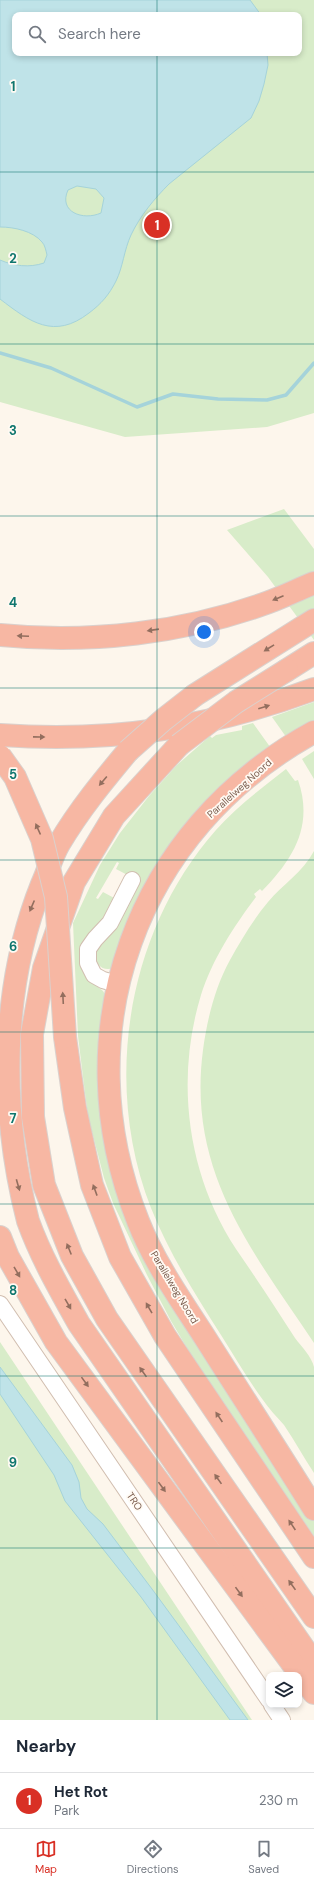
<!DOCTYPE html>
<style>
body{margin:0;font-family:"DM Sans",sans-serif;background:#f6f6f7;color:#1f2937}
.controls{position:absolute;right:12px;bottom:12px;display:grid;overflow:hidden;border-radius:8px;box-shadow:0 2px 6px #0003}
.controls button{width:36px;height:36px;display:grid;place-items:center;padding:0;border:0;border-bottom:1px solid #e0e1e3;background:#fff;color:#1f2937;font:20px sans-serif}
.you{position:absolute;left:204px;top:632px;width:14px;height:14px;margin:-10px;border:3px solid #fff;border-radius:50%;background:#1a73e8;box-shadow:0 0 0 6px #1a73e833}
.badge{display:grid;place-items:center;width:26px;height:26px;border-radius:50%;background:#d93025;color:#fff;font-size:13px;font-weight:700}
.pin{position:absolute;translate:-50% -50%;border:2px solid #fff;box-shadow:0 1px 4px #0006}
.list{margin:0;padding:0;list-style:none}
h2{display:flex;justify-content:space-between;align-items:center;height:52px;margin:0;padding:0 16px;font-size:17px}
h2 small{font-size:13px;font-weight:400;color:#747a83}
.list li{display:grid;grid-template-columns:26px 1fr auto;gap:12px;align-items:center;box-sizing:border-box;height:56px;padding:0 16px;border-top:1px solid #e0e1e3}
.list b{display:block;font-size:15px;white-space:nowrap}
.list p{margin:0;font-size:13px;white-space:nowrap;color:#747a83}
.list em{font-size:13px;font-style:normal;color:#747a83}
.icon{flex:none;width:22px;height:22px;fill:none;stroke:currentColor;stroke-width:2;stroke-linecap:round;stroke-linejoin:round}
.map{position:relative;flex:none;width:314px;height:1720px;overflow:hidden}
.search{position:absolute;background:#fff;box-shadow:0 2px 6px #0003;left:12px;right:12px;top:12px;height:44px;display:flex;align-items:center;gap:10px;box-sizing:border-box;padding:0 14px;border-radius:8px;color:#747a83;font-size:15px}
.sheet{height:108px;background:#fff}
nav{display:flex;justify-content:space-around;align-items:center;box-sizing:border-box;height:56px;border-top:1px solid #e0e1e3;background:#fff;font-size:11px;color:#747a83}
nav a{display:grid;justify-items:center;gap:2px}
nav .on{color:#d93025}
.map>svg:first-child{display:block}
.green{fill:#d8ecc9;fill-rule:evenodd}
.water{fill:#bfe3e8;stroke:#a5d3da;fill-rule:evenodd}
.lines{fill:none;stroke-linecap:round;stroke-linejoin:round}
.stream{stroke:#a5d3da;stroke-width:3.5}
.minor-casing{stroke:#d1beb0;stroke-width:18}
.highway-casing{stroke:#dad1cd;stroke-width:24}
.minor{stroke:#fff;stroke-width:16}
.highway{stroke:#f7b7a3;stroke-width:22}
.highway-bridge-casing{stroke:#dad1cd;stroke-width:24;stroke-linecap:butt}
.highway-bridge{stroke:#f7b7a3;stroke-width:22}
.oneway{fill:#936e5e}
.grid{fill:none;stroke:#0f766e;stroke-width:1;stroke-opacity:0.55}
.labels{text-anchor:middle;stroke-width:3.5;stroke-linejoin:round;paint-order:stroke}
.street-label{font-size:10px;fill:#7a5c4d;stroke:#fffaf3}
.grid-label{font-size:13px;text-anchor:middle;font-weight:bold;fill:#0f766e;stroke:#fffaf3;stroke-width:3.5;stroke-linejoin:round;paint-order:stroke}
</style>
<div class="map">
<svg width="314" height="1720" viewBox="0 0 314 1720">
<rect width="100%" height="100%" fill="#fdf6ec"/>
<g class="green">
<path d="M0,0H314V413L267,427L125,437L0,402ZM15,15H299V53H15Z"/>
<polygon points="284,509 314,549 314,640 268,577 227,530"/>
<polygon points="314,702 314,726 289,741 272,717"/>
<path d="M253,723L273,751L239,776L114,968C102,972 94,964 95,952L137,880L116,869L119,863L117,862L96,898L98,899L103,892L116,899L105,919L88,939L89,980L103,991L107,998L115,1170L278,1463L314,1520V1536L196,1363L171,1321L147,1275L113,1203L104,1178L88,1116L83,1077L78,1036L73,923L100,865L120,833L149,796L177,765L210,736L212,738L216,735L242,730V726Z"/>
<polygon points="314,751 314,779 302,759"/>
<path d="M286,769L295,781L298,780C314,826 293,859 262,891L260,889L254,894L256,897C234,926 212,960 201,995C175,1080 187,1174 236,1249C256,1278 276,1308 295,1338C301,1346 312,1357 314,1367C314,1375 314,1386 314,1395C314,1421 314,1447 314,1473C304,1458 295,1441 284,1425C277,1417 269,1409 263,1400C248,1380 235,1357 221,1335C195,1294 169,1253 151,1208C102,1083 127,931 216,830C236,807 262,788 286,769Z"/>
<path d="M314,851V1343C251,1249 187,1171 203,1050C207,1020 215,987 230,960C241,940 253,920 268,902C282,885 303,872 314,851Z"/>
<polygon points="0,1342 252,1720 0,1720"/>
</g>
<g class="water">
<path d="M0,0H250L261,15H15V53H267L268,65L264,84L259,101L251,118L169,184C154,199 140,216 131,235C124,250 123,267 116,281C109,295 101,304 89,313C54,340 30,322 0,299V260C14,266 29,268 44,263L47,255C46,251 45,245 42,242C33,231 14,227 0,227ZM77,186L96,189L104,198L101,213C83,221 58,212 68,190Z"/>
<polygon points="0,1367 72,1465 79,1482 81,1498 87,1509 103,1524 152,1589 248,1720 230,1720 141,1597 65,1501 54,1475 0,1394"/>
</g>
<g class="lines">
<polyline class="stream" points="0,353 51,368 137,407 173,394 218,399 267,400 286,395 314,363"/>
<g class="minor-casing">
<g id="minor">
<polyline points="117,984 103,980 94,975 88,963 88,949 95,939 110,923 132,880"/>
<polyline points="0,1304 269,1700"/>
<polyline points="272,1705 282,1720"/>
</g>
</g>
<g class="highway-casing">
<g id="highway">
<path d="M0,635C89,644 185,633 269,602C285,596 299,589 314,583"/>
<polyline points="287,670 314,653"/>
<polyline points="195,695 314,620"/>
<path d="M314,732C135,830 63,1032 138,1221C154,1262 180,1299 204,1336C240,1393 278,1451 314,1509"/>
<path d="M0,735C112,743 209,728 314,689"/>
<polyline points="179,745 114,816 74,882 44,968 32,1034 33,1117 44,1185 72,1256 107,1319 314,1617"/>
<path d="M128,751C103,781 79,810 59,844C52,856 48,871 42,884C0,989 0,1112 28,1221C41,1257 60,1290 79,1324L314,1663"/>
<polyline points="65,1037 75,1108 92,1185 120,1257 165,1336 314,1557"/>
<polyline points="0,1237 8,1257 56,1342 314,1693"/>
</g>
</g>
<use href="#minor" class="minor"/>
<use href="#highway" class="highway"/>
<g class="highway-bridge-casing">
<g id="highway-bridge">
<polyline points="179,745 236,702 287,670"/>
<polyline points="128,751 163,720 195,695"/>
<polyline points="0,756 15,777 42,839 56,897 65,1037"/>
</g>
</g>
<use href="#highway-bridge" class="highway-bridge"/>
</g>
<defs><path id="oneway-solid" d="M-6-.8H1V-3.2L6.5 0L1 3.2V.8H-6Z"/></defs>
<g class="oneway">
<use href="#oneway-solid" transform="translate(278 598) rotate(157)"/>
<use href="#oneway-solid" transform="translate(153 630) rotate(172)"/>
<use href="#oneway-solid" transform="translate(23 636) rotate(-178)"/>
<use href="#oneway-solid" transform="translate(269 648) rotate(148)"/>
<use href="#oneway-solid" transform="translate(264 707) rotate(-17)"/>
<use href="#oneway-solid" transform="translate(39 737) rotate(1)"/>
<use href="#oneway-solid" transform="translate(103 781) rotate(130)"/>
<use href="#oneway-solid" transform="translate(38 829) rotate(-114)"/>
<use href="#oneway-solid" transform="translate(32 906) rotate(113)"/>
<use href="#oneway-solid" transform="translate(63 998) rotate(-93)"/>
<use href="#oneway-solid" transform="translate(18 1185) rotate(74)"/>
<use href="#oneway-solid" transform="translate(95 1190) rotate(-110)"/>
<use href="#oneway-solid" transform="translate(69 1249) rotate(-112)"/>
<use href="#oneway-solid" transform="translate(17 1272) rotate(60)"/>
<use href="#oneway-solid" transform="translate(68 1304) rotate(60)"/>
<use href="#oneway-solid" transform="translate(149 1308) rotate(-120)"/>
<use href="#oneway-solid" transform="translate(143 1372) rotate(-125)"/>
<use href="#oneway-solid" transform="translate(85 1382) rotate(54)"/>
<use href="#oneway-solid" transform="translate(219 1417) rotate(-124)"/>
<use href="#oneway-solid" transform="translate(218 1479) rotate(-125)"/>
<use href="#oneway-solid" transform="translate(162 1487) rotate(54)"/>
<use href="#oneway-solid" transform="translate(292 1525) rotate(-124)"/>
<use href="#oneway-solid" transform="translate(292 1585) rotate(-125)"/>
<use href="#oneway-solid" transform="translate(239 1592) rotate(54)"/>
</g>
<path class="grid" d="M157,0V15M157,53V1720M0,172H314M0,344H314M0,516H314M0,688H314M0,860H314M0,1032H314M0,1204H314M0,1376H314M0,1548H314"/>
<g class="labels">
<g class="street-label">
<text transform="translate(239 788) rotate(-42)" y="4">Parallelweg Noord</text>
<text transform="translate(175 1287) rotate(59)" y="4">Parallelweg Noord</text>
<text transform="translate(135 1501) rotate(56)" y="4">TRO</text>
</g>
</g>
<g class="grid-label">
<text x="13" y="91">1</text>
<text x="13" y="263">2</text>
<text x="13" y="435">3</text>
<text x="13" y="607">4</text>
<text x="13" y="779">5</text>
<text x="13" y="951">6</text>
<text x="13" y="1123">7</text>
<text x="13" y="1295">8</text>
<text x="13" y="1467">9</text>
</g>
</svg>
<div class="controls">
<button><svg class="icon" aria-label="layers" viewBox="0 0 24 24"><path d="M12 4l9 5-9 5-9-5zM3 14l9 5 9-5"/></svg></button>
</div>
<div class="you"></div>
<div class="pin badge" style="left:157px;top:225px">1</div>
<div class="search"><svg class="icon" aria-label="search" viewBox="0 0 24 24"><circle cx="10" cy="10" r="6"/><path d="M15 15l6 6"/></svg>Search here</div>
</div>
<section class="sheet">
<h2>Nearby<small></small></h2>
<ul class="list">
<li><span class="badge">1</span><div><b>Het Rot</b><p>Park</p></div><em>230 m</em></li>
</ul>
</section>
<nav>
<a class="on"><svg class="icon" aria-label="map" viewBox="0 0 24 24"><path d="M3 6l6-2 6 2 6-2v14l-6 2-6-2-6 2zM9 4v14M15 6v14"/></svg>Map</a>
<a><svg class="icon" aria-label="directions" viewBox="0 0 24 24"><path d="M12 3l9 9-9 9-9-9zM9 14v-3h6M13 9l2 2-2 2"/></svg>Directions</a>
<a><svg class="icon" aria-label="saved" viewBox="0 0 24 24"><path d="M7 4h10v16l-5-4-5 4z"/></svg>Saved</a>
</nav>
